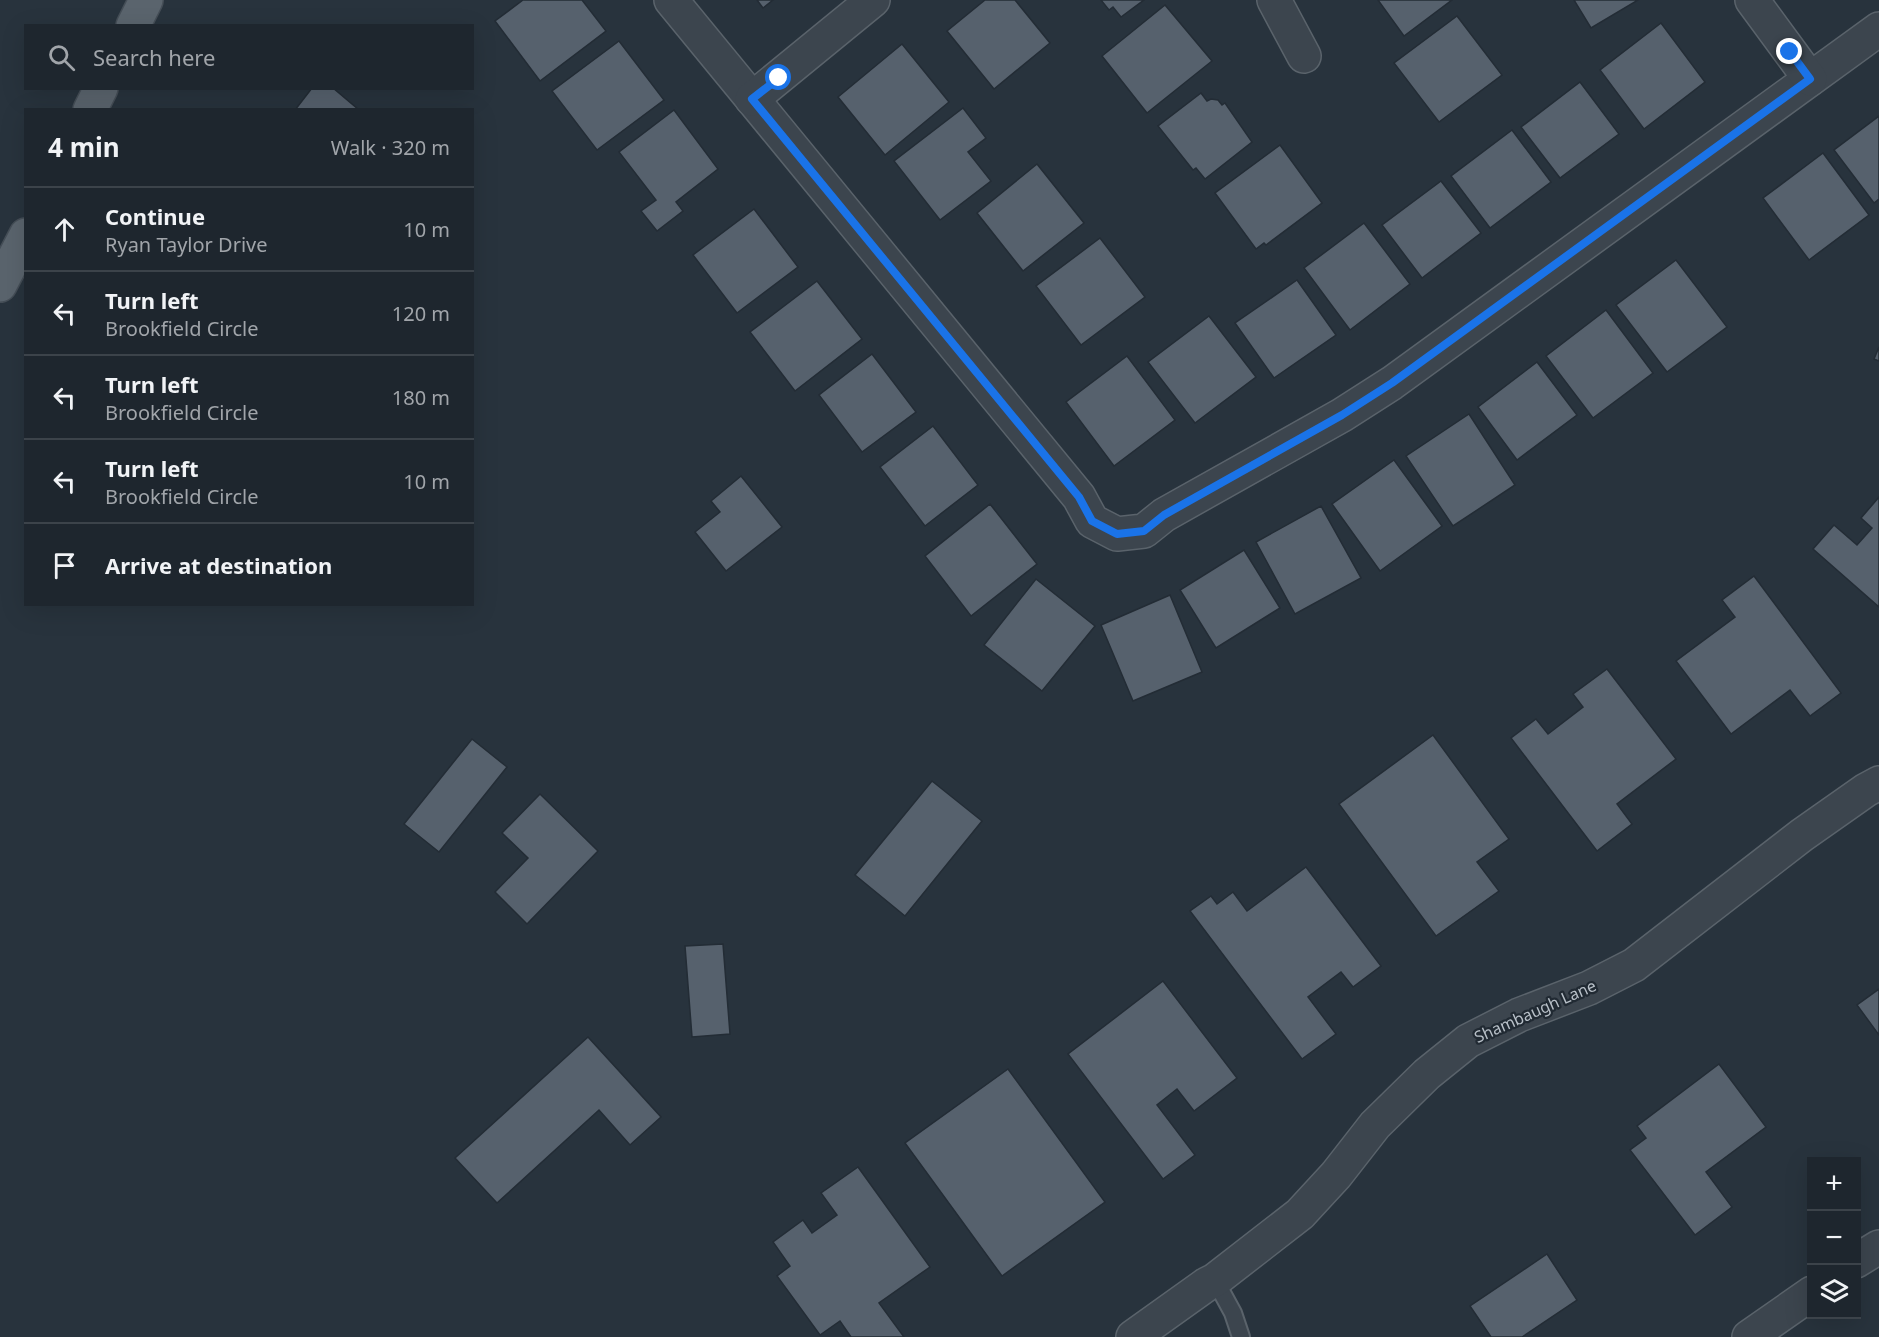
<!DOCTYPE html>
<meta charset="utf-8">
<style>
body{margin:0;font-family:"Noto Sans",sans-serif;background:#262e36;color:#f1f3f6}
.controls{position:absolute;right:18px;bottom:18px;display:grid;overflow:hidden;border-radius:0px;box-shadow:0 6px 24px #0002}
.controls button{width:54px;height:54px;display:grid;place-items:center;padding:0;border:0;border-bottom:2px solid #3c434a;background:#1e262e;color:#f1f3f6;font:30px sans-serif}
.stop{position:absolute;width:18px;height:18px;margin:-14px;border:4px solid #1a73e8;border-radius:50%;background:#fff}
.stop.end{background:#1a73e8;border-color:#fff;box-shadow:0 2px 6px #0008}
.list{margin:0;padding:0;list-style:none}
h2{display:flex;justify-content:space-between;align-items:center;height:78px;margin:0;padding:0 24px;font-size:26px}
h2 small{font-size:20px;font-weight:400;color:#a1a5aa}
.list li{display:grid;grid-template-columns:39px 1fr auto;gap:18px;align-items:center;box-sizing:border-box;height:84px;padding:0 24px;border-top:2px solid #3c434a}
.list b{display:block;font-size:22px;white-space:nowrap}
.list p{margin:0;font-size:20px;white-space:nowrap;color:#a1a5aa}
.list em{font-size:20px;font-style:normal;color:#a1a5aa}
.icon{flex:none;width:33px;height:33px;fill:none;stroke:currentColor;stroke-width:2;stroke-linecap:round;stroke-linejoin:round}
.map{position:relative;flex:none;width:1879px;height:1337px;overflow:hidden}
.search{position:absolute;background:#1e262e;box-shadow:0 6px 24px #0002;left:24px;top:24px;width:450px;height:66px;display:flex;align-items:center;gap:15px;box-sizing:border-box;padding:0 21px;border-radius:0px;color:#a1a5aa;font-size:22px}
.panel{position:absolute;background:#1e262e;box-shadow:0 6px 24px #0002;left:24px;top:108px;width:450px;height:498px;border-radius:0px}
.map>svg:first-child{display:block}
.building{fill:#56616d;stroke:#232c35;stroke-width:1.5}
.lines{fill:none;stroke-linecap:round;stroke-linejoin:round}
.lane-casing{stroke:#5a636b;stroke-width:20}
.street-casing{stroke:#5a636b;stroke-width:36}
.primary-casing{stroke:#454e57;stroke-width:36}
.lane{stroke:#3c454e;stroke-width:16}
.street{stroke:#3c454e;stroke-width:33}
.primary{stroke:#5a646d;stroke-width:33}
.route{stroke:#1a73e8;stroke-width:8}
.labels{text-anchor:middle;stroke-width:4.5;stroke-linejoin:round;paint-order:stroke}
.street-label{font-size:16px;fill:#b8c0c8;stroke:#212a33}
</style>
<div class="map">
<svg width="1879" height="1337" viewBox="0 0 1879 1337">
<rect width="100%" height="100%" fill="#28333d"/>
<g class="building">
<polygon points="523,0 582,0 606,31 540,81 495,21"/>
<polygon points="757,0 773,0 763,8"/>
<polygon points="985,0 1015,0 1050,43 994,89 947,31"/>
<polygon points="1101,0 1144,0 1121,17 1113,7 1109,10"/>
<polygon points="1378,0 1452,0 1404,36"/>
<polygon points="1574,0 1638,0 1591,28"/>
<polygon points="1165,5 1212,61 1147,113 1102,56"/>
<polygon points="1457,16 1502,75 1439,122 1394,63"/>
<polygon points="1661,23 1705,82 1644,129 1600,70"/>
<polygon points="619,41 664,100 597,150 552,91"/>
<polygon points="902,44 949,102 885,155 838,97"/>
<polygon points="1580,82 1619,134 1560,178 1521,127"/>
<polygon points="312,88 333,88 359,110 295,110"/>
<polygon points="1201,93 1207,101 1211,99 1218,100 1222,105 1225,103 1252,142 1205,179 1196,168 1193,170 1158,126"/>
<polygon points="963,108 986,138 968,152 991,181 940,220 894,161"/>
<polygon points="674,110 718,169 676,202 683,211 657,231 641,211 656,200 619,152"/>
<polygon points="1879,116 1879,199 1874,203 1834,150"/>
<polygon points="1512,130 1551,182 1490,228 1451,176"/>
<polygon points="1280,145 1322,203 1266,245 1264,243 1256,249 1215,193"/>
<polygon points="1823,153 1869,215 1809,260 1763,198"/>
<polygon points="1037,164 1084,223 1023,271 977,213"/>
<polygon points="1441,181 1481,233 1422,278 1382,225"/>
<polygon points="754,209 798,267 737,313 693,255"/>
<polygon points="1364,223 1410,284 1350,330 1304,268"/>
<polygon points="1100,238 1145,297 1081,345 1036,286"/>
<polygon points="1676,260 1727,327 1667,372 1616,305"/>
<polygon points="1297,280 1336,335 1274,378 1235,323"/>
<polygon points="817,281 862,339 795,391 750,332"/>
<polygon points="1606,310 1653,373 1593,418 1546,356"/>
<polygon points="1209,316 1256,377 1195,423 1148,362"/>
<polygon points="1879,347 1879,361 1874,359"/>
<polygon points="872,354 916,412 862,452 819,395"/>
<polygon points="1127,356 1175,420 1114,466 1066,402"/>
<polygon points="1537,362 1577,415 1517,460 1478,407"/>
<polygon points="1469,414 1515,485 1453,526 1406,456"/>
<polygon points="933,426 978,485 925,526 880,467"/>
<polygon points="1394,460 1442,526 1380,571 1332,504"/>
<polygon points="741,476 782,527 726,571 695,532 720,512 711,501"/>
<polygon points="1879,497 1879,607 1813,549 1834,525 1857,545 1872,528 1861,518"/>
<polygon points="990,504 1037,564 971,616 925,556"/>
<polygon points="1321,506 1361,578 1295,614 1256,542"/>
<polygon points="1244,550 1280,608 1216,648 1180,590"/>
<polygon points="1754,576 1841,693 1810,716 1790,690 1731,734 1676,661 1735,617 1722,600"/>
<polygon points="1036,579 1095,626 1042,691 984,645"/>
<polygon points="1170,595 1202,672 1133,701 1101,625"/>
<polygon points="1607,669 1676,759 1617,804 1632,824 1597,851 1511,738 1536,719 1548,734 1583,707 1573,694"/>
<polygon points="1433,735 1509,839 1477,862 1499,891 1436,936 1339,804"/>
<polygon points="472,739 507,767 439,852 404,824"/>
<polygon points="932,781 982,821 905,916 855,875"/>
<polygon points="540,794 598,851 527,924 495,892 528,858 502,833"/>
<polygon points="1306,867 1381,966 1353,987 1341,972 1308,997 1336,1034 1302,1059 1190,911 1211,896 1217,904 1233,892 1247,911"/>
<polygon points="723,944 730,1034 692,1037 685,946"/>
<polygon points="1163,981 1237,1078 1194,1111 1177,1089 1157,1105 1195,1155 1163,1179 1068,1054"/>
<polygon points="1879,989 1879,1035 1857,1005"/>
<polygon points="588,1037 661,1117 630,1145 599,1110 497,1203 455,1158"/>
<polygon points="1719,1064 1766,1127 1706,1172 1732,1207 1695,1235 1630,1150 1646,1138 1637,1126"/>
<polygon points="1008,1069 1105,1202 1002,1276 905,1143"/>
<polygon points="858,1167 930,1267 879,1303 904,1337 851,1337 840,1321 820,1335 777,1276 790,1266 773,1242 803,1220 812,1233 837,1215 821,1193"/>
<polygon points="1547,1254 1577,1300 1522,1337 1491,1337 1470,1306"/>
</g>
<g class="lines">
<g class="lane-casing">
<polyline id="lane" points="1215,1280 1233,1313 1241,1337"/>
</g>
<g class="street-casing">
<g id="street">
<polyline points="671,0 1079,497 1092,521 1117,534 1144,531 1164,515 1342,415 1392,383 1879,29"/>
<polyline points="1274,0 1304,56"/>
<polyline points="1752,0 1810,79"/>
<polyline points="752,99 873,0"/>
<polyline points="1856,1261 1879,1247"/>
<polyline points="1133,1337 1207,1284 1215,1280 1300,1214 1336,1175 1375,1125 1427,1074 1468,1041 1519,1015 1589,988 1634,965 1802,835 1866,790 1879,783"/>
<polyline points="1749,1337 1812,1293"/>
</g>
</g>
<g class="primary-casing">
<g id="primary">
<polyline points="133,26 146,0"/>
<polyline points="90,110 101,88"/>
<polyline points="0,285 26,235"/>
</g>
</g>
<use href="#lane" class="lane"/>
<use href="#street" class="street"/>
<use href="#primary" class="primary"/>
</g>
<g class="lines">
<polyline class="route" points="779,78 752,99 1079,497 1092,521 1117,534 1144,531 1164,515 1342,415 1392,383 1810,79 1790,52"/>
</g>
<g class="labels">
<g class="street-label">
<text transform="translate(1535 1011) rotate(-24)" y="6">Shambaugh Lane</text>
</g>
</g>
</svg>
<div class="controls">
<button>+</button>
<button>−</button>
<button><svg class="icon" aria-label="layers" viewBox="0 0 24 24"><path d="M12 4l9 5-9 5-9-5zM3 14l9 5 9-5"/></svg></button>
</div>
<div class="stop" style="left:779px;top:78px"></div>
<div class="stop end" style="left:1790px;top:52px"></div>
<div class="search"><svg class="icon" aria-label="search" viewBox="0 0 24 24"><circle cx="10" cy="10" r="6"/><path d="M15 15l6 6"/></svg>Search here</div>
<section class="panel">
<h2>4 min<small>Walk · 320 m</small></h2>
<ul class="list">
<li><svg class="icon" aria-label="ahead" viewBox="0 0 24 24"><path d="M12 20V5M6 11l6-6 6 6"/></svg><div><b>Continue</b><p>Ryan Taylor Drive</p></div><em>10 m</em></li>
<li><svg class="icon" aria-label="left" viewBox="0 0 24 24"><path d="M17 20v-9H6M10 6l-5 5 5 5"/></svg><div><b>Turn left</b><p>Brookfield Circle</p></div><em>120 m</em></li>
<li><svg class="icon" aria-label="left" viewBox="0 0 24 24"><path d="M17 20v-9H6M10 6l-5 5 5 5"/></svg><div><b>Turn left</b><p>Brookfield Circle</p></div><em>180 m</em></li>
<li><svg class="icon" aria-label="left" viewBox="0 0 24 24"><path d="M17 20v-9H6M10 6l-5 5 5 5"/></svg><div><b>Turn left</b><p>Brookfield Circle</p></div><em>10 m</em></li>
<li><svg class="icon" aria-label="arrive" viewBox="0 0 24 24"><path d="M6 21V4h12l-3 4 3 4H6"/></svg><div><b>Arrive at destination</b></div></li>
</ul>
</section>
</div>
